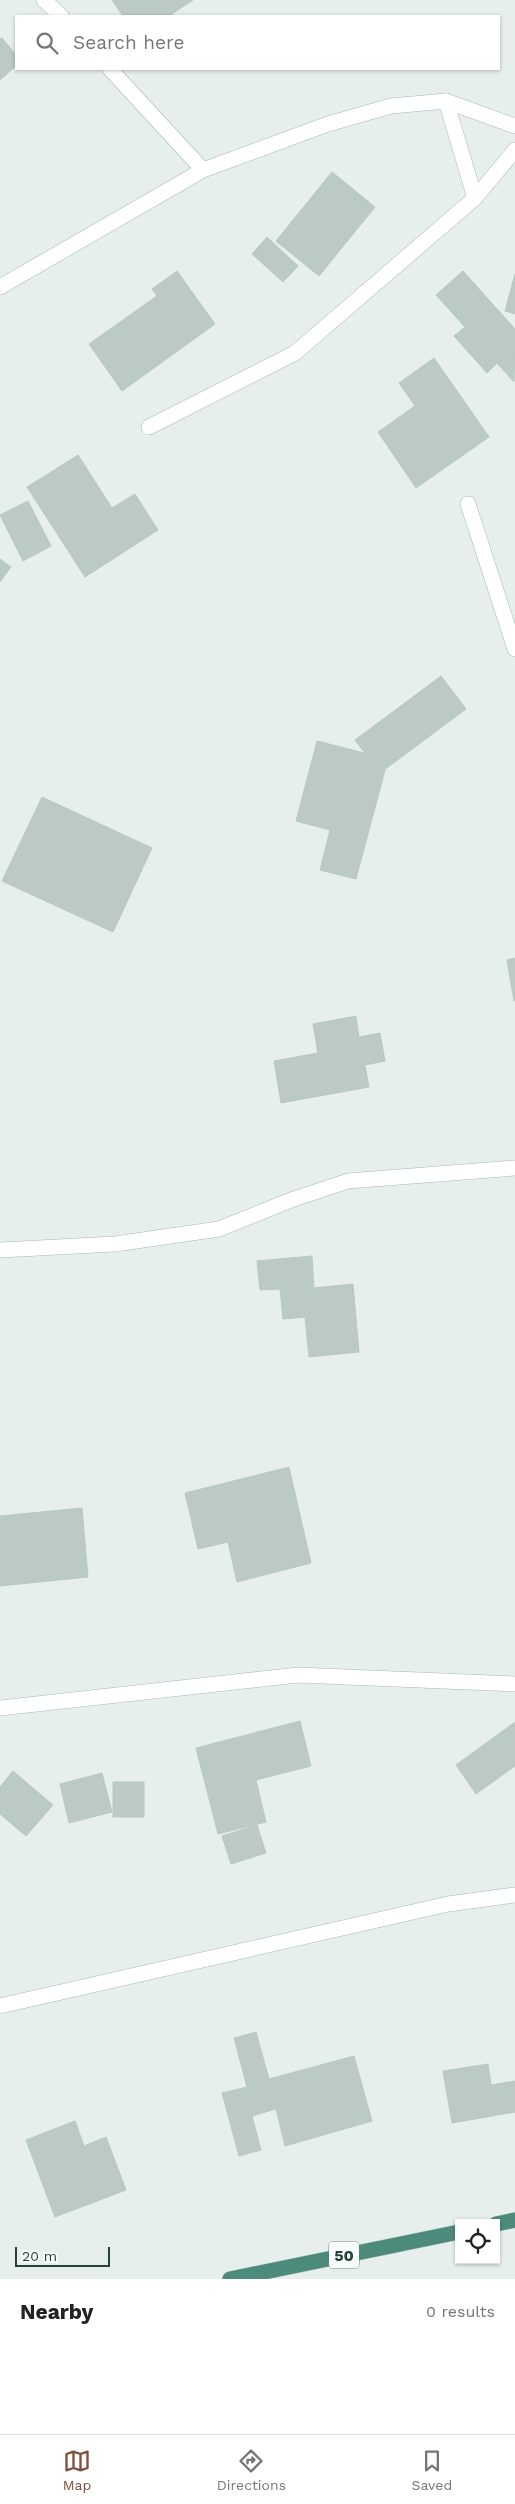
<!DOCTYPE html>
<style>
body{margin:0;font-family:"Work Sans",sans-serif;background:#f2f2f2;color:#222}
.controls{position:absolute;right:15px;bottom:15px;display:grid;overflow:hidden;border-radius:0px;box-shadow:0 1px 4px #0004}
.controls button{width:45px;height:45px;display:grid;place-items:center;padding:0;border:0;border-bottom:1px solid #e0e0e0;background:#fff;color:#222;font:25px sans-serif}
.scale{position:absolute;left:15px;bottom:12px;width:95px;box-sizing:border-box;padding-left:5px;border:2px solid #24423a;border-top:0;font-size:14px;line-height:18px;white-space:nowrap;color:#24423a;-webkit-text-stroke:4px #f7fbf9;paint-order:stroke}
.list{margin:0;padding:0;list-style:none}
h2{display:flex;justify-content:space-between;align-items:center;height:65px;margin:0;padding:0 20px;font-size:21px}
h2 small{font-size:16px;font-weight:400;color:#767676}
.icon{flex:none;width:28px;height:28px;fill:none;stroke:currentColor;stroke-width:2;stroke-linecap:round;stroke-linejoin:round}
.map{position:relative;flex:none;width:515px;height:2279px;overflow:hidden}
.search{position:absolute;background:#fff;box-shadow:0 1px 4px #0004;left:15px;right:15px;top:15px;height:55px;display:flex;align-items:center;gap:12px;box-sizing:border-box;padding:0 18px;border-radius:0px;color:#767676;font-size:19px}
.sheet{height:155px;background:#fff}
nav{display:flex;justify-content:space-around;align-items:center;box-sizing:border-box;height:70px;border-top:1px solid #e0e0e0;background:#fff;font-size:14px;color:#767676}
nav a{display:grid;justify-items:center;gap:2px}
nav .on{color:#804e3d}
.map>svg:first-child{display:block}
.building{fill:#bbcac4;stroke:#b8c9c2}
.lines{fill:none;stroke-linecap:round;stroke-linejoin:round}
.minor-casing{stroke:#a8b8b2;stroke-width:16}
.trunk-casing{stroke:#c2cac8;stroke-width:16}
.minor{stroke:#fff;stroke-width:15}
.trunk{stroke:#4c8a7c;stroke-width:15}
.labels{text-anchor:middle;stroke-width:4.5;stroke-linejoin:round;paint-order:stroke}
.shield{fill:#f7fbf9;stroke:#637a73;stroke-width:1}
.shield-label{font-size:16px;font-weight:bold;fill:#24423a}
</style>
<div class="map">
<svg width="515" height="2279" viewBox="0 0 515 2279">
<rect width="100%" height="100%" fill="#e6efeb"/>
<g class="building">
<polygon points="112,0 193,0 169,16 123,16"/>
<polygon points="2,38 16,55 16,66 0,80 0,39"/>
<polygon points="332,172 375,207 319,276 276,241"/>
<polygon points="267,237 298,266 283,282 252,254"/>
<polygon points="177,271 215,324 122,391 89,344 157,296 152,289"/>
<polygon points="463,271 515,329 514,382 497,363 487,373 454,336 465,327 436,295"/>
<polygon points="515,274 515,314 505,311"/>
<polygon points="434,358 489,437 416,488 378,432 415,406 399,383"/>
<polygon points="78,455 112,508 135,494 158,530 85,577 27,487"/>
<polygon points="28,501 51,546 23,561 0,515"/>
<polygon points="0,559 11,567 0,582"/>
<polygon points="441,676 466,709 380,773 355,740"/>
<polygon points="317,741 388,759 356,879 320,870 330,830 296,821"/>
<polygon points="42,797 152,848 113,932 2,881"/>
<polygon points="515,958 515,1001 514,1001 507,960"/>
<polygon points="356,1016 359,1037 380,1033 385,1061 365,1065 369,1087 281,1103 274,1061 318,1053 313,1024"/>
<polygon points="312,1256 314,1288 353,1284 359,1352 309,1357 305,1317 283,1319 280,1289 260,1290 257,1261"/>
<polygon points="289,1467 311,1563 237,1582 228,1542 198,1549 185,1493"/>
<polygon points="82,1508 88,1577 0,1586 0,1516"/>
<polygon points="300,1721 311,1766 256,1780 266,1822 218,1834 196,1748"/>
<polygon points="515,1722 515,1766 476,1794 456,1765"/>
<polygon points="13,1771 53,1805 26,1836 0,1814 0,1787"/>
<polygon points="102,1773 112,1812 69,1823 60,1784"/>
<rect x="113" y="1782" width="31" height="35"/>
<polygon points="257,1825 266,1853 231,1864 222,1836"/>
<polygon points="256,2032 269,2079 354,2056 372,2121 285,2146 276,2109 252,2116 261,2150 239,2156 222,2093 247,2087 234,2038"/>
<polygon points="488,2064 491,2085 515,2081 515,2112 452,2123 443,2071"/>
<polygon points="75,2121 84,2146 106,2137 126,2190 55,2217 26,2140"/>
</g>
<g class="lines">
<g class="minor-casing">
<g id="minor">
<polyline points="44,0 61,16"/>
<polyline points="110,69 203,170"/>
<polyline points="446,101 475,198"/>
<polyline points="0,287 203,170 328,124 391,106 446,101 515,126"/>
<polyline points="149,427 295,353 475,198 515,150"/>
<polyline points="468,504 515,649"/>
<polyline points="0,1250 115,1244 219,1229 291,1200 348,1181 515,1168"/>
<polyline points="0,1708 298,1675 515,1684"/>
<polyline points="0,2006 448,1904 515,1895"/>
</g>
</g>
<g class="trunk-casing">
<g id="trunk">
<polyline points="496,2224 515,2220"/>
<polyline points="230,2279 459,2232"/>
</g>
</g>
<use href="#minor" class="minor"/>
<use href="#trunk" class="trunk"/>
</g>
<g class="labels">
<rect class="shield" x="329" y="2241.5" width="30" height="27" rx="4"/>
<g class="shield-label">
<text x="344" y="2261">50</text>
</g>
</g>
</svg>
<div class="controls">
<button><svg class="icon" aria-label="locate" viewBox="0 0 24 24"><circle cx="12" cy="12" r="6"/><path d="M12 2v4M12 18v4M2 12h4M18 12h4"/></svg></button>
</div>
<div class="scale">20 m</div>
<div class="search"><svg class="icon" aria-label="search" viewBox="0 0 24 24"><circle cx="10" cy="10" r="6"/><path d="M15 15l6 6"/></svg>Search here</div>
</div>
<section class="sheet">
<h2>Nearby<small>0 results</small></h2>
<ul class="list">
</ul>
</section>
<nav>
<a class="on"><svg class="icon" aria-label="map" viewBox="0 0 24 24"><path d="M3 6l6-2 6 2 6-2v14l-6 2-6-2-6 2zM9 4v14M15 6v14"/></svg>Map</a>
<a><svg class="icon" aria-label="directions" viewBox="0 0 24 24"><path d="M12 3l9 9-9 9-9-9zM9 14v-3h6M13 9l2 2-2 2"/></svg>Directions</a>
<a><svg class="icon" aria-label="saved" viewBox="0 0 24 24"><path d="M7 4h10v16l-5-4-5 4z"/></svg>Saved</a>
</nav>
